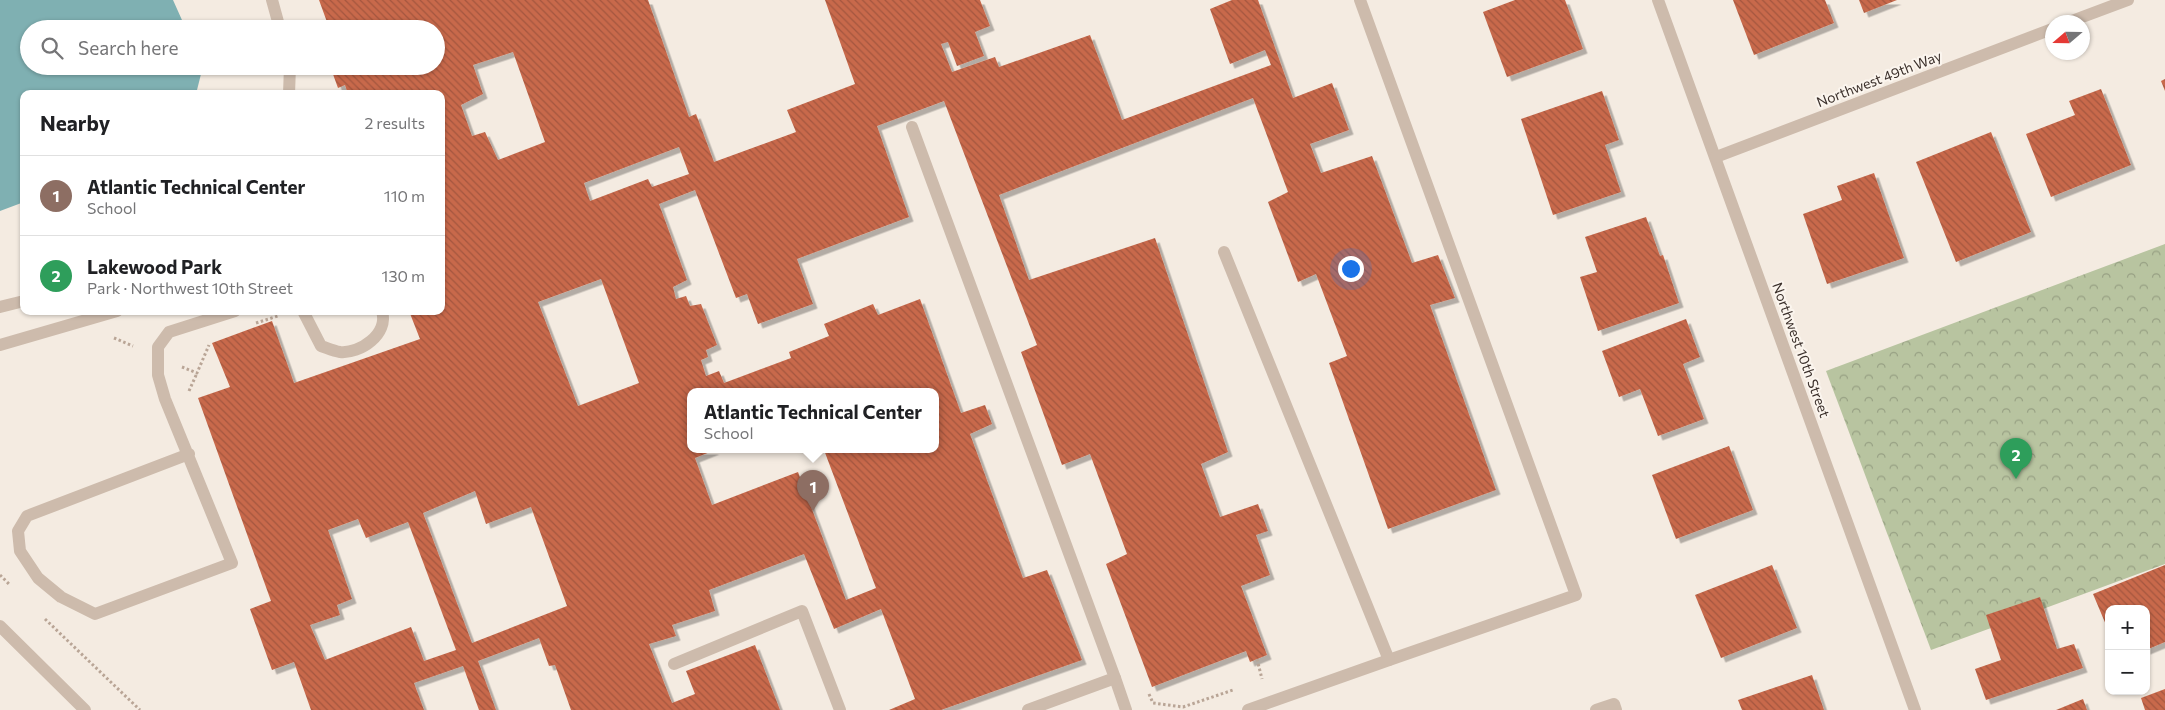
<!DOCTYPE html>
<meta charset="utf-8">
<style>
body{margin:0;font-family:Commissioner,sans-serif;background:#f2f2f2;color:#202124}
.controls{position:absolute;right:15px;bottom:15px;display:grid;overflow:hidden;border-radius:10px;box-shadow:0 1px 4px #0004}
.controls button{width:45px;height:45px;display:grid;place-items:center;padding:0;border:0;border-bottom:1px solid #e0e0e0;background:#fff;color:#202124;font:25px sans-serif}
.compass{position:absolute;left:2045px;top:15px;width:45px;height:45px;border-radius:50%;background:#fff;box-shadow:0 1px 4px #0004;rotate:250deg}
.you{position:absolute;left:1350px;top:268px;width:18px;height:18px;margin:-12px;border:4px solid #fff;border-radius:50%;background:#1a73e8;box-shadow:0 0 0 8px #1a73e833}
.badge{display:grid;place-items:center;width:32px;height:32px;border-radius:50%;background:#1f5a5e;color:#fff;font-size:16px;font-weight:700}
.pin{position:absolute;translate:-50% -41px;filter:drop-shadow(0 1px 2px #0008)}
.pin::after{content:'';position:absolute;top:26px;width:18px;height:15px;background:inherit;clip-path:polygon(0 0,100% 0,50% 100%)}
.popup{position:absolute;left:687px;top:388px;width:252px;height:65px;box-sizing:border-box;display:grid;place-content:center;border-radius:10px;background:#fff;filter:drop-shadow(0 1px 4px #0005);font-size:16px;white-space:nowrap;color:#757577}
.popup b{font-size:19px;color:#202124}
.popup::after{content:'';position:absolute;left:50%;top:100%;margin-left:-10px;border:10px solid transparent;border-top-color:#fff}
.list{margin:0;padding:0;list-style:none}
h2{display:flex;justify-content:space-between;align-items:center;height:65px;margin:0;padding:0 20px;font-size:21px}
h2 small{font-size:16px;font-weight:400;color:#757577}
.list li{display:grid;grid-template-columns:32px 1fr auto;gap:15px;align-items:center;box-sizing:border-box;height:80px;padding:0 20px;border-top:1px solid #e0e0e0}
.list b{display:block;font-size:19px;white-space:nowrap}
.list p{margin:0;font-size:16px;white-space:nowrap;color:#757577}
.list em{font-size:16px;font-style:normal;color:#757577}
.icon{flex:none;width:28px;height:28px;fill:none;stroke:currentColor;stroke-width:2;stroke-linecap:round;stroke-linejoin:round}
.map{position:relative;flex:none;width:2165px;height:710px;overflow:hidden}
.search{position:absolute;background:#fff;box-shadow:0 1px 4px #0004;left:20px;top:20px;width:425px;height:55px;display:flex;align-items:center;gap:12px;box-sizing:border-box;padding:0 18px;border-radius:28px;color:#757577;font-size:19px}
.panel{position:absolute;background:#fff;box-shadow:0 1px 4px #0004;left:20px;top:90px;width:425px;height:225px;border-radius:10px}
.map>svg:first-child{display:block}
.park{fill:url(#park-crowns)}
.water{fill:#7fb0b2}
.building{fill:url(#building-back-hatch);fill-rule:evenodd;filter:url(#shadow)}
.lines{fill:none;stroke-linecap:round;stroke-linejoin:round}
.path{stroke:#b9a596;stroke-width:3;stroke-dasharray:2.5 2.5;stroke-linecap:butt}
.minor{stroke:#cdbbac;stroke-width:12}
.labels{text-anchor:middle;stroke-width:4;stroke-linejoin:round;paint-order:stroke}
.street-label{font-size:14px;fill:#3b302b;stroke:#fbf5ee}
</style>
<div class="map">
<svg width="2165" height="710" viewBox="0 0 2165 710">
<defs>
<pattern id="park-crowns" width="20" height="18" patternUnits="userSpaceOnUse" patternTransform="scale(1.25)"><rect width="20" height="18" fill="#b8c4a0"/><path d="M2 6a3 3 0 1 1 6 0M12 15a3 3 0 1 1 6 0" fill="none" stroke="#97a083"/></pattern>
<pattern id="building-back-hatch" width="6" height="6" patternUnits="userSpaceOnUse" patternTransform="scale(1.25)"><rect width="6" height="6" fill="#c8694b"/><path d="M-1 5l2 2M0 0l6 6M5-1l2 2" fill="none" stroke="#a4573f"/></pattern>
<filter id="shadow"><feDropShadow dx="4.5" dy="4.5" stdDeviation="0" flood-color="#0004"/></filter>
</defs>
<rect width="100%" height="100%" fill="#f4ebe1"/>
<polygon class="park" points="2165,244 2165,564 1931,650 1826,371"/>
<polygon class="water" points="0,0 173,0 186,29 29,29 29,66 203,66 196,94 24,94 24,202 0,211"/>
<g class="building">
<path d="M319,0H648L689,117L696,114L714,162L796,132L787,110L855,84L825,0H980L990,26L975,32L984,56L957,66L948,42L941,44L952,72L995,57L999,67L1090,35L1122,120L1271,65L1265,50L1230,64L1210,9L1232,0H1258L1293,98L1332,83L1349,130L1310,144L1321,173L1372,156L1412,263L1438,255L1455,298L1430,305L1496,490L1388,529L1329,363L1347,356L1316,274L1298,282L1268,202L1288,192L1253,98L999,195L1029,280L1155,238L1228,452L1201,464L1220,517L1258,504L1268,531L1256,535L1270,575L1241,586L1267,655L1250,662L1246,651L1152,687L1106,564L1127,554L1090,454L1062,465L1021,352L1037,345L944,101L877,126L909,217L797,259L813,304L758,324L747,294L736,298L695,190L659,204L687,280L673,287L676,299L686,296L690,306L701,304L717,345L706,350L708,357L701,360L706,376L719,371L724,383L791,358L789,352L829,336L824,324L873,304L878,315L920,299L961,413L985,405L992,424L970,434L1023,578L1047,570L1082,660L941,710H889L915,699L881,609L834,629L804,554L709,590L715,611L672,625L676,636L649,644L672,703L695,694L686,671L755,645L780,710H571L555,665L549,666L539,638L478,661L496,710H479L463,666L414,683L424,710H311L294,662L272,670L250,609L271,601L198,398L230,387L212,343L272,321L294,383L420,339L409,311H441V94H348L345,85L338,88L330,66H436V29H316V27L327,22ZM513,52L545,142L498,160L485,132L472,136L461,105L483,94L473,65ZM679,147L689,174L652,187L648,179L590,201L584,183ZM601,279L639,383L578,406L538,302ZM773,389L774,392H936V450H824L876,588L846,600L798,472L712,505L695,458L715,450H690V392H762ZM475,491L486,524L531,507L567,606L472,643L423,513ZM358,519L366,538L408,522L456,650L424,661L411,627L325,660L310,625L340,615L337,605L352,599L328,530Z"/>
<polygon points="1515,0 1565,0 1583,49 1507,77 1483,12"/>
<polygon points="1733,0 1825,0 1834,23 1754,55"/>
<polygon points="1859,0 1897,0 1864,13"/>
<polygon points="2165,79 2165,91 2161,81"/>
<polygon points="2101,89 2131,165 2051,197 2026,134 2075,115 2069,101"/>
<polygon points="1602,91 1619,140 1605,145 1621,192 1553,215 1521,119"/>
<polygon points="1991,132 2031,232 1956,262 1916,162"/>
<polygon points="1874,173 1904,258 1827,284 1803,214 1842,200 1837,186"/>
<polygon points="1646,217 1660,256 1663,255 1679,303 1598,331 1580,277 1597,272 1585,237"/>
<polygon points="1686,319 1700,357 1683,364 1704,419 1658,436 1640,389 1619,397 1602,351"/>
<polygon points="1729,446 1753,510 1676,539 1652,475"/>
<polygon points="1772,565 1797,628 1721,658 1695,595"/>
<polygon points="2165,565 2165,642 2146,650 2146,609 2109,609 2109,632 2093,594"/>
<polygon points="2040,597 2057,649 2074,644 2083,668 1986,700 1975,669 2001,660 1986,615"/>
<polygon points="1812,675 1824,710 1742,710 1738,700"/>
<polygon points="2165,689 2165,710 2145,710 2141,698"/>
<polygon points="2083,699 2087,710 2056,710"/>
</g>
<g class="lines">
<g class="path">
<polyline points="256,323 278,316"/>
<polyline points="114,338 133,346"/>
<polyline points="182,367 197,373 209,345"/>
<polyline points="189,391 197,373"/>
<polyline points="0,575 10,585"/>
<polyline points="45,619 140,710"/>
<polyline points="1257,659 1262,679"/>
<polyline points="1149,694 1153,703 1183,707 1233,690"/>
</g>
<g class="minor">
<polyline points="272,0 280,29"/>
<polyline points="1360,0 1576,595 1389,660"/>
<polyline points="1658,0 1915,710"/>
<polyline points="2069,22 2128,0"/>
<polyline points="289,94 290,66"/>
<polyline points="912,127 1115,678 1028,710"/>
<polyline points="1716,157 2052,29"/>
<polyline points="1224,252 1389,660 1248,710"/>
<polyline points="0,307 24,301"/>
<path d="M303,311L321,346C327,348 334,351 340,352C360,354 389,334 382,311"/>
<polyline points="0,345 117,311"/>
<polyline points="189,454 27,516 18,531 20,551 38,578 61,597 95,614 232,563 165,399 158,375 158,347 169,332 235,311"/>
<polyline points="0,626 85,710"/>
<polyline points="674,664 802,611 840,710"/>
<polyline points="1115,678 1126,710"/>
<polyline points="1596,710 1614,704 1616,710"/>
</g>
</g>
<g class="labels">
<g class="street-label">
<text transform="translate(1879 79) rotate(-21)" y="5">Northwest 49th Way</text>
<text transform="translate(1801 350) rotate(70)" y="5">Northwest 10th Street</text>
</g>
</g>
</svg>
<div class="controls">
<button>+</button>
<button>−</button>
</div>
<svg class="compass" viewBox="-18 -18 36 36"><path d="M0-13l5 13h-10z" fill="#e53935"/><path d="M0 13l5-13h-10z" fill="#757577"/></svg>
<div class="you"></div>
<div class="pin badge" style="left:813px;top:511px;background:#8d6e63">1</div>
<div class="popup"><b>Atlantic Technical Center</b>School</div>
<div class="pin badge" style="left:2016px;top:479px;background:#2e9e5b">2</div>
<div class="search"><svg class="icon" aria-label="search" viewBox="0 0 24 24"><circle cx="10" cy="10" r="6"/><path d="M15 15l6 6"/></svg>Search here</div>
<section class="panel">
<h2>Nearby<small>2 results</small></h2>
<ul class="list">
<li><span class="badge" style="background:#8d6e63">1</span><div><b>Atlantic Technical Center</b><p>School</p></div><em>110 m</em></li>
<li><span class="badge" style="background:#2e9e5b">2</span><div><b>Lakewood Park</b><p>Park · Northwest 10th Street</p></div><em>130 m</em></li>
</ul>
</section>
</div>
